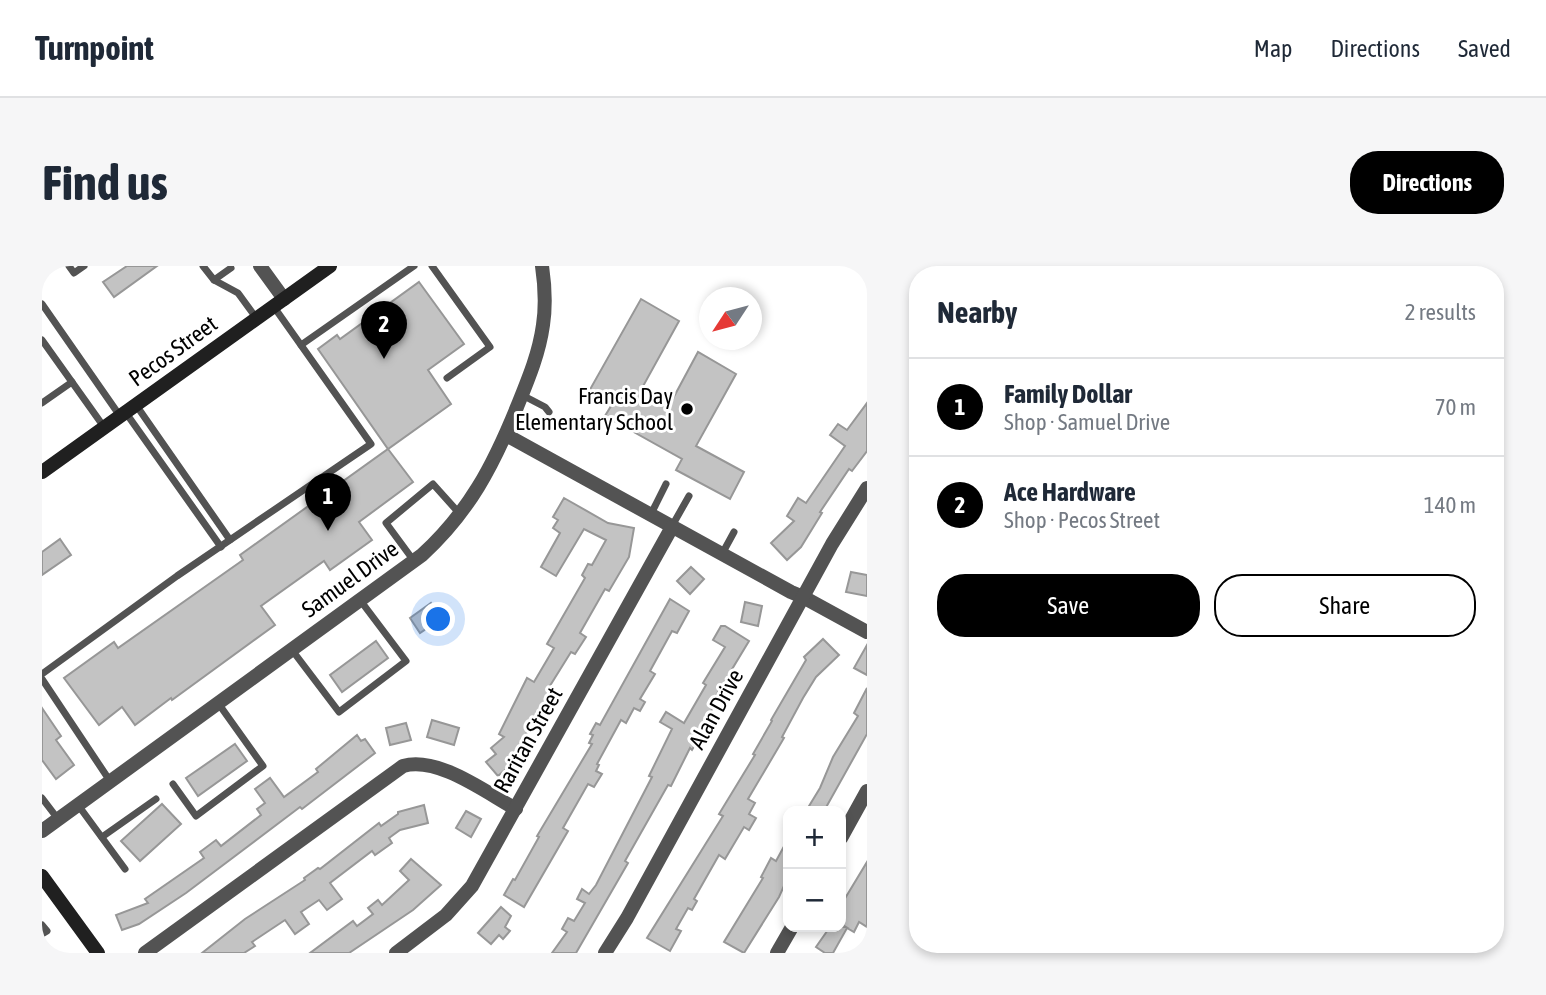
<!DOCTYPE html>
<meta charset="utf-8">
<style>
body{margin:0;font-family:"Asap Condensed",sans-serif;background:#f6f6f7;color:#1f2937}
.controls{position:absolute;right:21px;bottom:21px;display:grid;overflow:hidden;border-radius:14px;box-shadow:0 4px 10px #0003}
.controls button{width:63px;height:63px;display:grid;place-items:center;padding:0;border:0;border-bottom:2px solid #e0e1e3;background:#fff;color:#1f2937;font:35px sans-serif}
.compass{position:absolute;left:657px;top:21px;width:63px;height:63px;border-radius:50%;background:#fff;box-shadow:0 4px 10px #0003;rotate:234deg}
.you{position:absolute;left:397px;top:354px;width:24px;height:24px;margin:-18px;border:5px solid #fff;border-radius:50%;background:#1a73e8;box-shadow:0 0 0 10px #1a73e833}
.badge{display:grid;place-items:center;width:46px;height:46px;border-radius:50%;background:#000;color:#fff;font-size:23px;font-weight:700}
.pin{position:absolute;translate:-50% -58px;filter:drop-shadow(0 2px 4px #0008)}
.pin::after{content:'';position:absolute;top:37px;width:24px;height:21px;background:inherit;clip-path:polygon(0 0,100% 0,50% 100%)}
.list{margin:0;padding:0;list-style:none}
h2{display:flex;justify-content:space-between;align-items:center;height:91px;margin:0;padding:0 28px;font-size:30px}
h2 small{font-size:23px;font-weight:400;color:#747a83}
.list li{display:grid;grid-template-columns:46px 1fr auto;gap:21px;align-items:center;box-sizing:border-box;height:98px;padding:0 28px;border-top:2px solid #e0e1e3}
.list b{display:block;font-size:26px;white-space:nowrap}
.list p{margin:0;font-size:23px;white-space:nowrap;color:#747a83}
.list em{font-size:23px;font-style:normal;color:#747a83}
.actions{display:flex;gap:14px;padding:21px 28px}
.actions a{flex:1;padding:16px 0;border:2px solid #000;border-radius:28px;text-align:center;font-size:24px;color:#000}
.actions .main{background:#000;color:#fff}
.map{position:relative;flex:none;width:825px;height:687px;overflow:hidden;border-radius:28px}
header{display:flex;align-items:center;gap:42px;box-sizing:border-box;height:98px;padding:0 35px;background:#fff;border-bottom:2px solid #e0e1e3}
header strong{font-size:33px}
nav{display:flex;gap:38px;margin-inline-start:auto;font-size:24px}
.intro{display:flex;align-items:center;justify-content:space-between;box-sizing:border-box;height:168px;padding:0 42px}
h1{margin:0;font-size:49px}
.button{padding:18px 32px;border-radius:28px;background:#000;color:#fff;font-size:24px;font-weight:700}
main{display:flex;gap:42px;padding:0 42px}
aside{flex:1;background:#fff;border-radius:28px;box-shadow:0 4px 10px #0003}
.map>svg:first-child{display:block}
.building{fill:#c3c3c3;stroke:#979797;stroke-width:2}
.lines{fill:none;stroke-linecap:round;stroke-linejoin:round}
.service{stroke:#535353;stroke-width:7}
.minor{stroke:#535353;stroke-width:14}
.tertiary{stroke:#535353;stroke-width:14}
.secondary{stroke:#202020;stroke-width:14}
.poi-dot{fill:#000;stroke:#fff;stroke-width:2.5}
.labels{text-anchor:middle;stroke-width:6;stroke-linejoin:round;paint-order:stroke}
.street-label{font-size:23px;fill:#000;stroke:#fff}
.poi-label{font-size:23px;fill:#000;stroke:#fff;text-anchor:end}
</style>
<header>
<strong>Turnpoint</strong>
<nav><a>Map</a><a>Directions</a><a>Saved</a></nav>
</header>
<div class="intro"><h1>Find us</h1><a class="button">Directions</a></div>
<main>
<div class="map">
<svg width="825" height="687" viewBox="0 0 825 687">
<rect width="100%" height="100%" fill="#fff"/>
<g class="building">
<polygon points="85,0 115,0 72,31 61,16"/>
<polygon points="377,16 422,78 386,104 409,138 346,183 276,83 295,69 298,73"/>
<polygon points="599,33 637,55 600,122 628,138 656,86 694,108 654,180 702,206 688,233 634,204 640,193 563,150 569,140 546,127"/>
<polygon points="825,137 825,185 810,205 807,203 778,246 780,247 759,281 745,294 729,277 752,255 745,250 756,232 764,237 803,180 788,169 796,158 805,164"/>
<polygon points="346,183 371,216 317,256 330,274 288,304 282,295 219,340 233,359 130,434 129,432 93,459 80,441 57,459 22,412 72,376 76,382 201,294 198,289"/>
<polygon points="522,232 566,257 592,262 587,291 567,325 563,323 538,367 544,371 533,388 529,386 506,423 509,425 469,494 472,496 456,510 444,496 454,488 449,482 462,471 457,468 485,412 492,416 512,382 505,378 543,312 540,309 546,298 550,299 564,274 542,263 514,310 499,301 518,267 511,262 516,254 511,251"/>
<polygon points="18,273 29,289 0,309 0,286"/>
<polygon points="649,301 662,313 648,328 635,315"/>
<polygon points="809,306 825,309 825,330 804,326"/>
<polygon points="628,333 647,345 635,367 630,365 608,405 613,408 598,433 603,436 598,445 592,442 584,457 579,454 555,498 557,499 554,505 560,508 552,521 546,518 521,562 526,565 482,641 462,629 471,613 473,614 497,571 495,570 550,478 547,477 551,469 548,468 554,457 558,459"/>
<polygon points="703,336 720,340 716,360 699,356"/>
<polygon points="389,337 400,352 378,367 368,352"/>
<polygon points="679,360 683,360 707,375 669,438 672,440 654,470 657,472 650,484 648,482 629,520 626,519 583,595 586,597 534,687 510,687 525,666 520,663 526,652 532,655 543,637 535,633 540,623 547,628 554,619 610,511 607,510 630,463 618,456 624,446 642,457 664,419 661,417 683,381 671,374"/>
<polygon points="781,373 797,389 774,411 761,432 740,471 742,472 706,533 713,537 707,548 714,552 707,564 702,561 683,593 677,589 652,633 655,635 650,644 646,642 634,663 639,665 628,685 605,672 681,550 677,548 713,489 711,488 730,455 729,454 764,394 762,391"/>
<polygon points="334,375 346,392 300,426 288,409"/>
<polygon points="825,379 825,409 812,402"/>
<polygon points="825,422 825,468 782,545 764,545 778,522 791,491 816,450 812,447"/>
<polygon points="0,442 19,470 14,474 32,499 14,513 0,494"/>
<polygon points="390,454 417,462 412,479 385,471"/>
<polygon points="364,457 369,474 348,479 344,462"/>
<polygon points="315,469 319,475 323,473 333,487 260,543 258,541 144,627 97,658 80,664 74,649 106,637 103,633 162,592 158,586 174,574 179,580 219,549 215,543 223,537 213,523 228,512 242,531 276,506 274,503"/>
<polygon points="193,478 205,495 156,530 144,512"/>
<polygon points="120,538 139,558 98,595 79,575"/>
<polygon points="382,539 386,557 358,564 347,572 350,577 333,589 330,585 288,617 300,633 285,644 277,634 259,646 267,658 253,668 243,654 210,676 213,680 202,687 160,687 203,653 263,614 262,612 276,602 278,603 337,557 339,560 356,548 356,546"/>
<polygon points="424,545 439,553 429,571 414,562"/>
<polygon points="746,573 746,611 737,631 702,687 682,676 721,612 719,611 729,592 734,595"/>
<polygon points="369,593 399,619 371,644 307,687 268,687 311,655 315,660 331,648 326,642 336,634 340,639 367,614 358,605"/>
<polygon points="825,596 825,661 817,656 812,666 805,662 791,687 783,687 774,681 788,661 804,661 799,658 799,639"/>
<polygon points="459,641 469,650 463,661 468,665 461,673 457,669 449,678 436,667"/>
</g>
<g class="lines">
<g class="service">
<polyline points="27,0 32,7 42,0"/>
<polyline points="161,0 172,14 196,27 215,53"/>
<polyline points="390,0 448,81 405,112"/>
<polyline points="172,14 189,2"/>
<polyline points="0,38 78,150"/>
<polyline points="0,74 62,161"/>
<polyline points="259,79 372,0"/>
<polyline points="480,129 503,141 507,146"/>
<polyline points="0,137 30,116"/>
<polyline points="94,139 188,274"/>
<polyline points="84,147 179,281"/>
<polyline points="609,248 624,218"/>
<polyline points="630,260 647,230"/>
<polyline points="680,288 692,266"/>
<polyline points="372,295 344,257 391,218 417,247"/>
<polyline points="250,384 297,446 364,395 318,334"/>
<polyline points="0,408 135,310 329,178 232,41"/>
<polyline points="0,413 68,515"/>
<polyline points="131,518 154,550 221,500 176,437"/>
<polyline points="0,532 16,553"/>
<polyline points="36,539 83,603"/>
<polyline points="60,571 114,533"/>
<polyline points="0,659 5,665 0,668"/>
</g>
<g class="minor">
<polyline points="218,0 242,33"/>
<polyline points="464,169 749,326 761,331 825,366"/>
<polyline points="799,572 825,525"/>
<path d="M103,687L361,500C396,490 443,526 474,543"/>
<polyline points="354,687 404,649 430,620 630,261"/>
<polyline points="563,687 585,652 790,278 825,222"/>
<polyline points="735,687 750,661"/>
</g>
<path class="tertiary" d="M0,565L380,289C427,246 451,200 475,141C486,114 497,88 501,59C504,39 503,20 500,0"/>
<g class="secondary">
<polyline points="0,206 288,0"/>
<polyline points="0,610 56,687"/>
</g>
</g>
<circle class="poi-dot" cx="645" cy="143" r="7"/>
<g class="labels">
<g class="street-label">
<text transform="translate(131 85) rotate(-36)" y="8">Pecos Street</text>
<text transform="translate(308 313) rotate(-36)" y="8">Samuel Drive</text>
<text transform="translate(674 443) rotate(-61)" y="8">Alan Drive</text>
<text transform="translate(486 474) rotate(-61)" y="8">Raritan Street</text>
</g>
<g class="poi-label">
<text x="631" y="138">Francis Day<tspan x="631" dy="26">Elementary School</tspan></text>
</g>
</g>
</svg>
<div class="controls">
<button>+</button>
<button>−</button>
</div>
<svg class="compass" viewBox="-18 -18 36 36"><path d="M0-13l5 13h-10z" fill="#e53935"/><path d="M0 13l5-13h-10z" fill="#747a83"/></svg>
<div class="you"></div>
<div class="pin badge" style="left:286px;top:265px">1</div>
<div class="pin badge" style="left:342px;top:93px">2</div>
</div>
<aside>
<h2>Nearby<small>2 results</small></h2>
<ul class="list">
<li><span class="badge">1</span><div><b>Family Dollar</b><p>Shop · Samuel Drive</p></div><em>70 m</em></li>
<li><span class="badge">2</span><div><b>Ace Hardware</b><p>Shop · Pecos Street</p></div><em>140 m</em></li>
</ul>
<div class="actions"><a class="main">Save</a><a>Share</a></div>
</aside>
</main>
